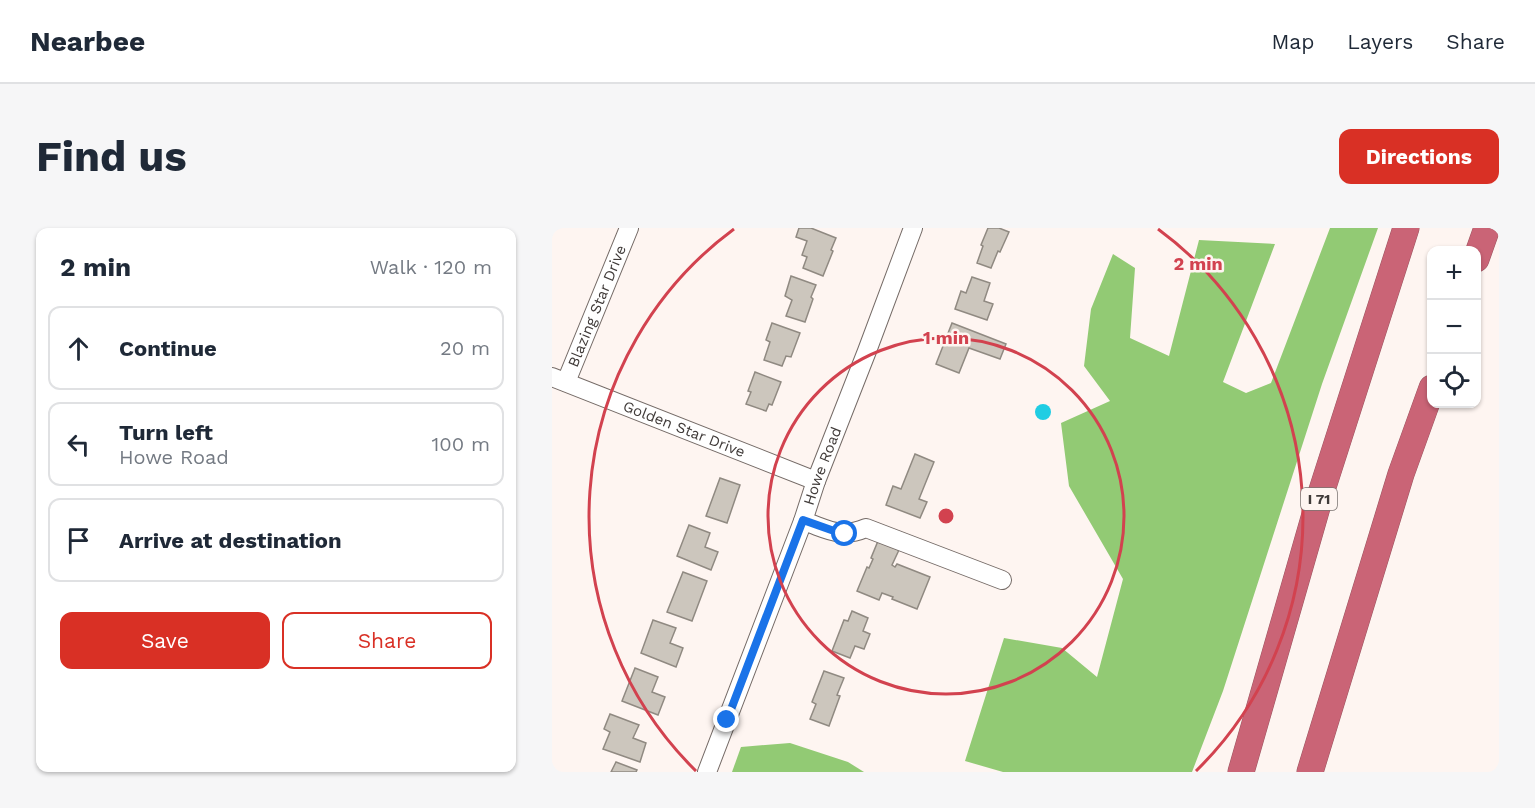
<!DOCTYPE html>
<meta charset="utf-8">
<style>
body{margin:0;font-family:"Work Sans",sans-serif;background:#f6f6f7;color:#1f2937}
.controls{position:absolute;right:18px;top:18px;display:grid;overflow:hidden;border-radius:12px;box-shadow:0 2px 4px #0004}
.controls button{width:54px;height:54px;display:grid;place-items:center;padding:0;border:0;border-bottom:2px solid #e0e1e3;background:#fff;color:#1f2937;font:30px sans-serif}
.stop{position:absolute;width:18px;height:18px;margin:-14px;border:4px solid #1a73e8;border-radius:50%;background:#fff}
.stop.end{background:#1a73e8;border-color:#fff;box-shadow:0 2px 6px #0008}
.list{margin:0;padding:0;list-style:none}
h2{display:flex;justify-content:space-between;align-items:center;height:78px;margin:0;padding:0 24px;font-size:26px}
h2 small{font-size:20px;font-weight:400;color:#747a83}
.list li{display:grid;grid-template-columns:39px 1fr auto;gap:18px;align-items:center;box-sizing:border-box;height:84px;margin:0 12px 12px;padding:0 12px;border:2px solid #e0e1e3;border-radius:12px}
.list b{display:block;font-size:22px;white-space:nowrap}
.list p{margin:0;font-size:20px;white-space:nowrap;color:#747a83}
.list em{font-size:20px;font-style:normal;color:#747a83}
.actions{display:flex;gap:12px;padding:18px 24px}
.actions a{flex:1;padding:14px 0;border:2px solid #d93025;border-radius:12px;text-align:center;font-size:21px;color:#d93025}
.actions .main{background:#d93025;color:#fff}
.icon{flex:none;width:33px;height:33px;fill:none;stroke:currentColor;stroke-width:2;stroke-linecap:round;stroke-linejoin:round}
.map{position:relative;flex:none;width:947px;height:544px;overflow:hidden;border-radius:12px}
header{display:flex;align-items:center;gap:36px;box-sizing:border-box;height:84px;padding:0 30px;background:#fff;border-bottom:2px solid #e0e1e3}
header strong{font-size:28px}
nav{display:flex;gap:33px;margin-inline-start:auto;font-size:21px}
.intro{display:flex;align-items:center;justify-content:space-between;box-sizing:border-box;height:144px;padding:0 36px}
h1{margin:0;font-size:42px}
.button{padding:15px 27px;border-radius:12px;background:#d93025;color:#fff;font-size:21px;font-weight:700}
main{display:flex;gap:36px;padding:0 36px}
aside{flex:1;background:#fff;border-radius:12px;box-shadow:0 2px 4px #0004}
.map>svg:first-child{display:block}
.forest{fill:#92ca74}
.water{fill:#20cde3}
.building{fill:#ccc6bd;stroke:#908a82;stroke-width:1.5}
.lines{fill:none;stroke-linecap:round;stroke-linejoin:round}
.minor-casing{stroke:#756b67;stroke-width:20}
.highway-casing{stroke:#9a5661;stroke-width:27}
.minor{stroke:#fff;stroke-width:18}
.highway{stroke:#ca6476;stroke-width:26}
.route{stroke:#1a73e8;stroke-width:8}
.ring{fill:none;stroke:#d2424f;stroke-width:3}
.labels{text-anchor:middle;stroke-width:5;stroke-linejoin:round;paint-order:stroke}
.shield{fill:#fef5f1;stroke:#797370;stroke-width:1.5}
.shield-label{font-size:14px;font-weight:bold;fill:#403b39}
.street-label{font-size:15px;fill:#403b39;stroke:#fef5f1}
.centre{fill:#d2424f;stroke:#fef5f1;stroke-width:3}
.ring-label{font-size:18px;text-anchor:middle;font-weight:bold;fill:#d2424f;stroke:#fef5f1;stroke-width:5;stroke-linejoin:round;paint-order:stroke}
</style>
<header>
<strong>Nearbee</strong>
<nav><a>Map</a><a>Layers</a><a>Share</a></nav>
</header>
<div class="intro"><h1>Find us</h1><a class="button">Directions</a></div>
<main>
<aside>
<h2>2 min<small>Walk · 120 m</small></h2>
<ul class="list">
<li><svg class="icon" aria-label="ahead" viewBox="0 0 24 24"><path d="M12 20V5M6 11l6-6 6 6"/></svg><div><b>Continue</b></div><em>20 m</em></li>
<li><svg class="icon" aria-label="left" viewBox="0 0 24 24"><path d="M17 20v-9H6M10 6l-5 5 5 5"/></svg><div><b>Turn left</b><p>Howe Road</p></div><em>100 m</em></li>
<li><svg class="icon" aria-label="arrive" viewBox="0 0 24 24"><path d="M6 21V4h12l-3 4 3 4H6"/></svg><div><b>Arrive at destination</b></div></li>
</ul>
<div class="actions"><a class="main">Save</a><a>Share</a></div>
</aside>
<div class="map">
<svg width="947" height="544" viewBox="0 0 947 544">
<rect width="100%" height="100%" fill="#fef5f1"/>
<g class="forest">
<polygon points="778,0 826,0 770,156 671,463 640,544 451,544 413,533 452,410 510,420 545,449 571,351 517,258 509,195 558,173 532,138 539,81 561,26 583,40 578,110 617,128 647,12 723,16 671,154 694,165 719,155"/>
<polygon points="238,515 296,534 312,544 180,544 189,519"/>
</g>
<circle class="water" cx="491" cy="184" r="8"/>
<g class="building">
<polygon points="247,0 259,0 284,10 279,22 281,23 271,48 251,40 255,29 250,27 255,13 244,9"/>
<polygon points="436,0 447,0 457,4 448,24 446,23 439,40 425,35 431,18 429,17"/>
<polygon points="239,48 264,57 259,69 261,71 253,94 234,88 240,72 233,68"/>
<polygon points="420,49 438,55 432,73 441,76 435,92 403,81 409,63 414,65"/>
<polygon points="220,95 248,105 239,129 234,128 230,138 212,132 218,114 214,112"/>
<polygon points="400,95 454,116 448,131 417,120 407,145 384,136"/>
<polygon points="203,144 229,154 220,177 217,176 214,183 194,176 199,164 196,163"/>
<polygon points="363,226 382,234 367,271 375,274 368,290 334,277 341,258 349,261"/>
<polygon points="168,250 188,257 175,295 154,288"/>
<polygon points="137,297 158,305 153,319 166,324 159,342 125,328"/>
<polygon points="326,313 347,322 340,337 343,339 345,336 378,349 365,381 340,371 341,369 330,365 327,372 305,363 315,339 317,340 321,331 319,330"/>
<polygon points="131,344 155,353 140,393 115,384"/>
<polygon points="300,383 316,390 311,403 318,406 312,421 303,418 298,430 280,423 292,392 296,393"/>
<polygon points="101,392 124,400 118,415 131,420 124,439 89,425"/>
<polygon points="83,440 106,449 100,464 113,469 106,487 70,473"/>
<polygon points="272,443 292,450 285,467 288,468 277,498 258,491 264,476 260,474"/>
<polygon points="58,486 87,497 81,510 94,515 88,534 51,521 58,504 52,501"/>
<polygon points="64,534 85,542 84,544 59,544"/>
</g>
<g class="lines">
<g class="minor-casing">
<g id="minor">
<path id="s1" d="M0,149L264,253"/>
<path id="s2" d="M14,154L77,0"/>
<path d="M251,293C276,301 288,311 314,300L450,352"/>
<path id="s3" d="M155,544L251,293L264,253L315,123L361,0"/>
</g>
</g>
<g class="highway-casing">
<g id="highway">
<polyline points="924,31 935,0"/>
<polyline points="689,544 770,262 854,0"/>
<polyline points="758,544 849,246 880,160"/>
</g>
</g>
<use href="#minor" class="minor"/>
<use href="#highway" class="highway"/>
</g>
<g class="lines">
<polyline class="route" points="175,492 251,292 285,304 293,306"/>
</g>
<g class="ring">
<circle cx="394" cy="288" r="178"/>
<path d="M144 543A357 357 0 0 1 182 1M606 1A357 357 0 0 1 644 543"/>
</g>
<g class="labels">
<rect class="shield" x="749" y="260" width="36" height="22" rx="4.5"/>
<g class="shield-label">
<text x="767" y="276">I 71</text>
</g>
<g class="street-label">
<text dy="5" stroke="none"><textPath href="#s2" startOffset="82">Blazing Star Drive</textPath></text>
<text dy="5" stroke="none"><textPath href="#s1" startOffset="142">Golden Star Drive</textPath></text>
<text dy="5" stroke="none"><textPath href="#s3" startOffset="327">Howe Road</textPath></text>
</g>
</g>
<circle cx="394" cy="288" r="9" class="centre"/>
<g class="ring-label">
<text x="646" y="42">2 min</text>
<text x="394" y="116">1 min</text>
</g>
</svg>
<div class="controls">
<button>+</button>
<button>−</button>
<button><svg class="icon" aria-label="locate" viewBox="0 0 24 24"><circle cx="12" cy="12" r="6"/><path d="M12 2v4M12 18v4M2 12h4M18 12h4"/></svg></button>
</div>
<div class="stop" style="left:293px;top:306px"></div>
<div class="stop end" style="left:175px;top:492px"></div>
</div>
</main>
